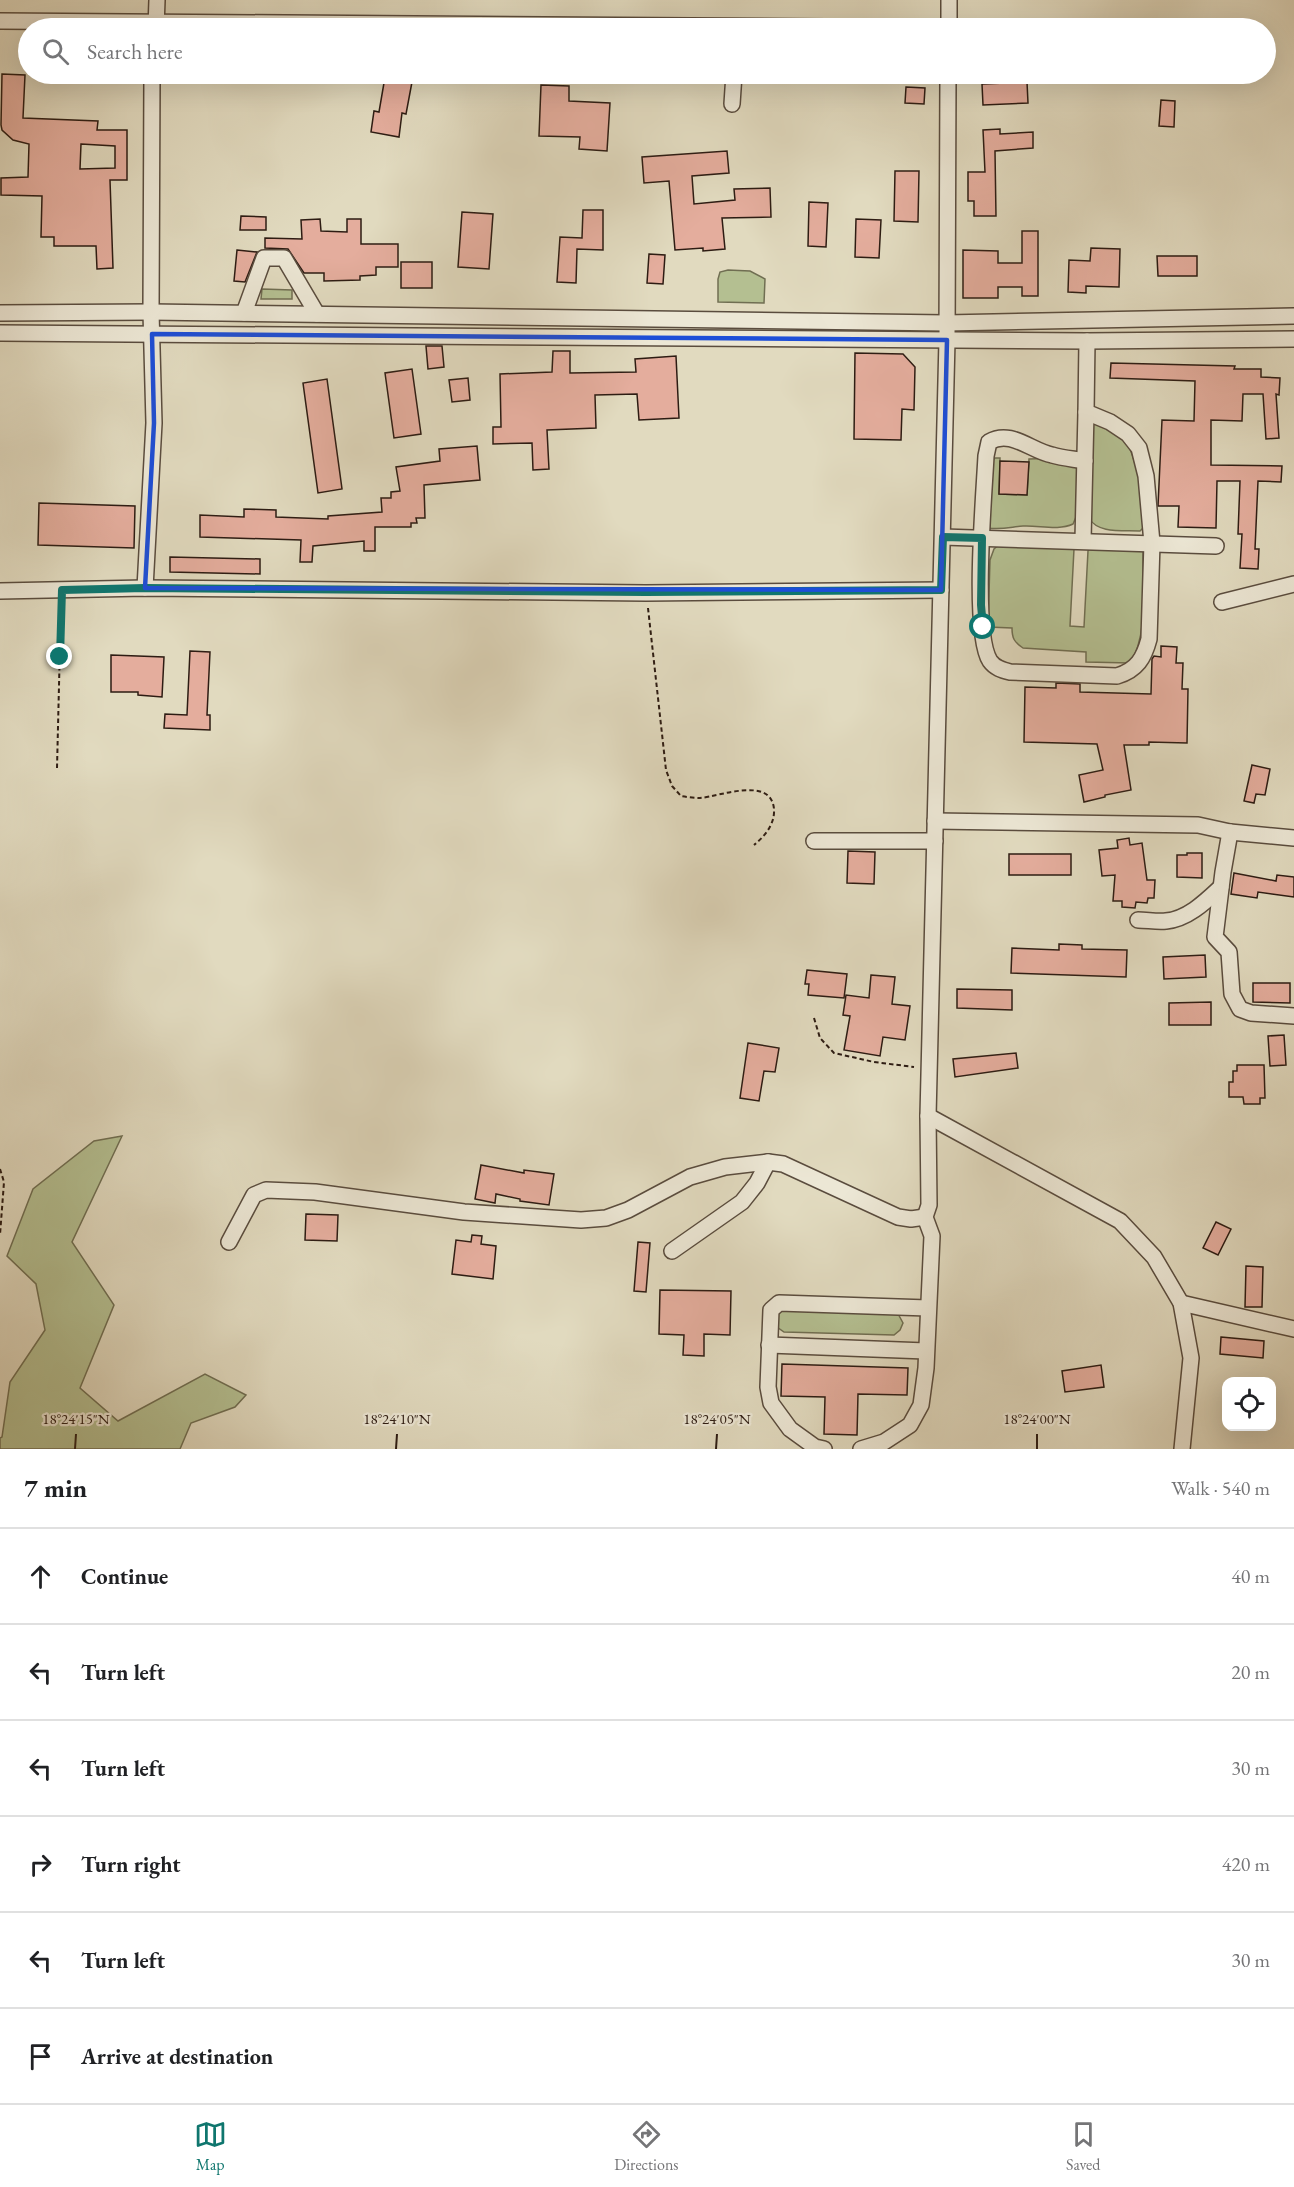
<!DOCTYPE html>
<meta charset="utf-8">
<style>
body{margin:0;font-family:"EB Garamond",serif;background:#f6f6f6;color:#202124}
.controls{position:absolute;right:18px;bottom:18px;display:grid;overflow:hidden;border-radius:12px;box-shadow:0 6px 24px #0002}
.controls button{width:54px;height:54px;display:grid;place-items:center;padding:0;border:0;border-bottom:2px solid #e0e0e0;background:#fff;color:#202124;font:30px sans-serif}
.stop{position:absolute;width:18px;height:18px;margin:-14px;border:4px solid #0f766e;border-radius:50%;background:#fff}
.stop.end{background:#0f766e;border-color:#fff;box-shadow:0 2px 6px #0008}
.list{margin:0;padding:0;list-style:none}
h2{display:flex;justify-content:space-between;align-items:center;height:78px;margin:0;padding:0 24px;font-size:26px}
h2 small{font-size:20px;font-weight:400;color:#757577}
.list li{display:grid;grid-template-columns:39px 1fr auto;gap:18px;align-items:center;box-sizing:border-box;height:96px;padding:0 24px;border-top:2px solid #e0e0e0}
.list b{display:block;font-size:22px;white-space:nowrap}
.list em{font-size:20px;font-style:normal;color:#757577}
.icon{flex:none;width:33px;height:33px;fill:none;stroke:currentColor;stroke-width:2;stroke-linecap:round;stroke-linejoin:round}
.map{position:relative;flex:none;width:1294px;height:1449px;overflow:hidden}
.search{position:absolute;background:#fff;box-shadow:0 6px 24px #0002;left:18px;right:18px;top:18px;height:66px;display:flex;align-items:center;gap:15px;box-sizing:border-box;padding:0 21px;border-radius:33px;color:#757577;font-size:22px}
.sheet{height:654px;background:#fff}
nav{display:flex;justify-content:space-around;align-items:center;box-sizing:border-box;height:84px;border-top:2px solid #e0e0e0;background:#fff;font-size:16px;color:#757577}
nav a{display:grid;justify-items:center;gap:3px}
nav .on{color:#0f766e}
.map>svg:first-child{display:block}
.green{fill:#b4bf91;stroke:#706e52;stroke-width:1.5}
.building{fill:#e4ad9d;stroke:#2d1c13;stroke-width:1.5;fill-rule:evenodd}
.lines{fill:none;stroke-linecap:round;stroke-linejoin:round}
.minor-casing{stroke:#5a4c3e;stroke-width:18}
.path{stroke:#2d1c13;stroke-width:2;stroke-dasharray:4.5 3;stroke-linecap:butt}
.minor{stroke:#ece7d5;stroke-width:15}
.route{stroke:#0f766e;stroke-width:8}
.marked{fill:none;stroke:#1d4ed8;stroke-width:4.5;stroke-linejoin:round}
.ticks{fill:none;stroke:#2d1c13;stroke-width:2}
.ticks-label{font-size:15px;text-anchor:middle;fill:#2d1c13;stroke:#ece7d5;stroke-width:4.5;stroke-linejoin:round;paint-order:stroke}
</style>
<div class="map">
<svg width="1294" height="1449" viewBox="0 0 1294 1449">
<rect width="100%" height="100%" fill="#e1dabf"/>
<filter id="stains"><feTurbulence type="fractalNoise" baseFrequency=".00333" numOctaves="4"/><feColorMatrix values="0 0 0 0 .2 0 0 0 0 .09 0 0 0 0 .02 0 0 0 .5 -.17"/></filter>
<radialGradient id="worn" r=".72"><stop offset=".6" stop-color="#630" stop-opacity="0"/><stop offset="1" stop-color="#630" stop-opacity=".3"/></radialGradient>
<g class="green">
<polygon points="728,270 750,271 765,279 764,303 718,302 718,279 720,272"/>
<polygon points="262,289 292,290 292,299 261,299"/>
<path d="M1094,423L1124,436C1139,464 1142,495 1145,526L1140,531C1123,530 1098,534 1089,518L1092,429Z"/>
<path d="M995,458H1000L999,494L1027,495L1029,459C1044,459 1068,456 1078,469L1076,517L1073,524C1058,531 1039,525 1023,526C1011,527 1001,530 988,528L990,463Z"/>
<path d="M1001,543H1071L1074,549L1070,626L1084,627L1088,551L1092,544L1138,548L1143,552C1142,585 1149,635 1130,663L1086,662V652L1023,648C1014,642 1012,638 1012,628L988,627L990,560L994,549Z"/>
<polygon points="122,1136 72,1242 114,1305 80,1388 118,1421 205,1374 246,1395 235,1407 191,1423 180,1449 0,1449 0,1438 2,1437 10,1382 45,1330 36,1284 7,1256 33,1189 94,1141"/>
<polygon points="781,1310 897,1312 903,1323 900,1330 894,1335 784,1332 777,1327 776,1316"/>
</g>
<g class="building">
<path d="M2,74L25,75L23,118L98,121L97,130H127V180H110L113,268L97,269L96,246H54V237H41L42,196L1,195V178L28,177L29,144L13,140L2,130L1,125ZM81,144L115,146V168L80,169Z"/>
<polygon points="385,77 412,82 406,114 402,113 399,137 371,132 374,111 379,112"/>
<polygon points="1027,82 1028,103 983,105 982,84"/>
<polygon points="541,85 569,86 569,101 610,103 607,151 579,149 580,137 539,136"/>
<polygon points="906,87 925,88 924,104 905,103"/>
<polygon points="1161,100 1175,101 1174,127 1159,126"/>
<polygon points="1000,129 1000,134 1033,132 1033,148 995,151 996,216 974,216 974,201 968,201 968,172 985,172 983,130"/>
<polygon points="727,151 729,173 692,176 694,204 735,200 734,189 770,188 771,217 722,218 725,249 703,251 703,248 675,250 669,181 644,183 642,157"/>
<polygon points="895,171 919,171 918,222 894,221"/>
<polygon points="809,202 828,203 826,247 808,246"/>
<polygon points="583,210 603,210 603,250 577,249 576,283 557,282 560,237 582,238"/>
<polygon points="462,212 493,214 489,269 458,267"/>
<polygon points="241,216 266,217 266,230 240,230"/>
<polygon points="320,219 321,231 347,232 347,219 361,219 361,244 398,244 398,267 376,267 376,275 360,276 360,280 324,281 324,273 304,273 288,249 265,248 265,238 302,239 301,220"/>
<polygon points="856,219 881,220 879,258 855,257"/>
<polygon points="1022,231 1038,231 1038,296 1022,296 1022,287 998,287 998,298 963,298 963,250 998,251 998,263 1022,263"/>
<polygon points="1091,248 1120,249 1119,287 1086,286 1086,293 1068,292 1069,260 1090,261"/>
<polygon points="237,250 257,252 245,282 234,281"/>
<polygon points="649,254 665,255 663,284 647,283"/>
<polygon points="1157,256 1197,256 1197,276 1158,276"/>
<rect x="401" y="262" width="31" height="26"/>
<polygon points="426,346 442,346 444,367 428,369"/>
<polygon points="553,351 570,351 570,373 636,372 635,359 676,356 679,418 639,420 637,394 595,395 596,428 547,430 549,469 533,470 532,443 493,444 493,427 501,427 500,374 552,372"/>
<polygon points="855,353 903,354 915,367 914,410 902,409 901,440 854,439"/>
<polygon points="1111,363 1235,366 1234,369 1261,369 1261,377 1280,378 1279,395 1276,394 1279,438 1266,439 1263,394 1243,394 1242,421 1211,420 1211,465 1282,466 1281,482 1258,481 1255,549 1259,549 1258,569 1240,568 1242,534 1238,534 1240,481 1217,481 1216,528 1178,527 1179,506 1158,506 1162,420 1194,421 1195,381 1110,378"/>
<polygon points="412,369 421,434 394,438 385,373"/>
<polygon points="468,378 470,400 452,402 449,380"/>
<polygon points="327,379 342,489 318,493 303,383"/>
<polygon points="477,446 480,480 424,485 425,518 416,518 417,523 411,523 411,527 375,527 375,551 364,551 364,541 313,546 312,562 300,562 301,540 200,537 200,515 244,517 244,509 276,510 276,517 328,519 328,516 382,512 381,498 391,498 391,492 400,491 396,467 440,461 439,449"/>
<polygon points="1000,461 1029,462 1027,495 999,494"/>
<polygon points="39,503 135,506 134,548 38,545"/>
<polygon points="170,557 260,559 260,574 170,572"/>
<polygon points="1161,646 1177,647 1176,663 1183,663 1182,689 1188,689 1187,743 1149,742 1149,745 1124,745 1131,790 1105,795 1105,797 1084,802 1079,775 1103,770 1097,744 1024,742 1025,687 1056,688 1056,683 1080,684 1080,692 1151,694 1152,659 1154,656 1161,657"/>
<polygon points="190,651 210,652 207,715 210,715 210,730 164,728 165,714 187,715"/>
<polygon points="111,655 164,657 162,697 138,695 138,692 111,692"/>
<polygon points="1252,765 1270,769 1265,795 1256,794 1254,803 1244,801"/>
<polygon points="1129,838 1130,845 1142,843 1147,880 1155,880 1154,898 1148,898 1147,903 1136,902 1135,908 1122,907 1122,901 1113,901 1115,875 1102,876 1099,850 1118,848 1117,840"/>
<polygon points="848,851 875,852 874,884 847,883"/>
<polygon points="1187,853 1202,853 1202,878 1177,877 1177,855 1187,855"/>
<rect x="1009" y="854" width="62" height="21"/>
<polygon points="1234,873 1276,881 1277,875 1294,877 1294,897 1258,892 1257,898 1231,894"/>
<polygon points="1059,944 1082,945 1082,949 1127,950 1126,977 1011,973 1012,948 1059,950"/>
<polygon points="1205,955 1206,977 1164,979 1163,957"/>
<polygon points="807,970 847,974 844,998 808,995 809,984 805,984"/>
<polygon points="871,975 895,977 892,1004 910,1006 905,1040 883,1037 880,1056 844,1050 850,1016 843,1015 846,995 869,998"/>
<polygon points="1253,983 1290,983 1290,1003 1253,1002"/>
<polygon points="957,989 1012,990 1012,1010 957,1008"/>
<polygon points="1211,1002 1211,1025 1169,1025 1169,1003"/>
<polygon points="1284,1035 1286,1065 1270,1066 1268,1036"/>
<polygon points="748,1043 779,1048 775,1072 764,1071 759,1101 740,1098"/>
<polygon points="1016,1053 1018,1068 955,1077 953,1059"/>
<polygon points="1237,1065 1264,1065 1265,1098 1260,1098 1260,1104 1244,1104 1243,1097 1229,1097 1229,1082 1233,1082 1233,1071 1237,1071"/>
<polygon points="481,1165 524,1173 524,1170 554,1174 549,1205 520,1201 520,1199 496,1194 495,1203 475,1199"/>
<polygon points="306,1214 338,1215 337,1241 305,1240"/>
<polygon points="1216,1222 1231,1229 1218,1255 1203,1248"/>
<polygon points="472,1235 482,1236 481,1244 496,1246 493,1279 452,1274 456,1240 471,1242"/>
<polygon points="638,1242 650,1243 646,1292 634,1291"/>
<polygon points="1246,1266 1263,1267 1262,1307 1245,1307"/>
<polygon points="660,1290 731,1291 730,1335 704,1334 704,1356 683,1355 684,1335 659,1334"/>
<polygon points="1221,1337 1264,1341 1263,1358 1220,1354"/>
<polygon points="782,1364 908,1368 907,1395 858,1394 857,1435 824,1434 825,1397 781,1396"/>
<polygon points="1101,1365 1104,1387 1065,1392 1062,1371"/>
</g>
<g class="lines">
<g class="minor-casing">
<g id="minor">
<polyline points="949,0 949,28"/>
<polyline points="0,21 954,28"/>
<polyline points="156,28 157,0"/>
<polyline points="732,104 734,74"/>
<polyline points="0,313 151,312 946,323 1294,316"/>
<polyline points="244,313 264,258 284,258 317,314"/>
<polyline points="0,333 1087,341 1294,339"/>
<path d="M1085,461C1074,459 1062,458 1052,455C1031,451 1011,429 989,442L986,456C984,496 972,633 990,661C995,668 1002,670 1010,672L1117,676C1137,670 1144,658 1149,639L1152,543L1146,476L1139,448L1128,434L1110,422L1086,412L1087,341"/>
<polyline points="943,537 1216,546"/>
<polyline points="1083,540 1086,412"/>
<polyline points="145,588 154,423 151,312 152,74"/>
<polyline points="0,591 145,588 646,593 941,590"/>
<polyline points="1222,602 1294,584"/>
<polyline points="935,821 1198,825 1230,832 1294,838"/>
<polyline points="1230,832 1223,872 1215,937 1229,952 1232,994 1240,1009 1251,1013 1294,1016"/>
<polyline points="814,841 935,841"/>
<path d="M1138,920C1147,920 1157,922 1166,921C1188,919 1206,901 1221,887"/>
<polyline points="928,1116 1120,1221 1154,1257 1181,1303 1191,1358 1182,1449"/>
<polyline points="229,1242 254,1195 266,1190 315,1192 464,1212 581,1220 606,1218 628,1210 690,1177 725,1167 768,1162 783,1164 898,1217 911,1219 925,1217"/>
<polyline points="672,1251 742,1202 757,1183 768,1162"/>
<polyline points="1181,1303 1294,1329"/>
<polyline points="769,1345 926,1351"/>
<polyline points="824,1449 815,1447 790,1429 771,1403 768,1387 771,1310 779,1303 928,1308"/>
<polyline points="861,1449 884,1442 910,1425 921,1405 926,1368 932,1236 925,1217 929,1205 928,1116 947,340 948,74"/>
</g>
</g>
<g class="path">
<path d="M648,608L666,770L672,786L681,796C687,797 694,798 700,798C721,796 771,776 774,809C775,824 765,836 754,845"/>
<polyline points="57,768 61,603"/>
<polyline points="814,1018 820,1038 834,1053 874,1062 914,1067"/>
<polyline points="0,1169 4,1182 0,1235"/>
</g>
<use href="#minor" class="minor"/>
</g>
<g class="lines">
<polyline class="route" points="60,657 62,590 145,588 646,592 941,590 943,537 982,538 981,605 983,627"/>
</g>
<path class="marked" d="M152,334L947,340L941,590L145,588L154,423Z"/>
<path class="ticks" d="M75,1449L76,1434M396,1449L397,1434M716,1449L717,1434M1037,1449V1434"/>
<g class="ticks-label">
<text x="76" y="1424">18°24'15"N</text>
<text x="397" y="1424">18°24'10"N</text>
<text x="717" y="1424">18°24'05"N</text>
<text x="1037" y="1424">18°24'00"N</text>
</g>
<rect width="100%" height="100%" filter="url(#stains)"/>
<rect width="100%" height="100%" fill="url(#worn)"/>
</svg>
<div class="controls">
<button><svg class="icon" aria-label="locate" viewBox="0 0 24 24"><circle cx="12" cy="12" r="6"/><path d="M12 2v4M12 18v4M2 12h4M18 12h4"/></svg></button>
</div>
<div class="stop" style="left:983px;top:627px"></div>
<div class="stop end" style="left:60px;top:657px"></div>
<div class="search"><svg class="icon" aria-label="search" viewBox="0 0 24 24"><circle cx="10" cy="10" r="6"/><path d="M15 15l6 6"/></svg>Search here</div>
</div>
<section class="sheet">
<h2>7 min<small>Walk · 540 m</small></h2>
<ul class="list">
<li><svg class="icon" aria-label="ahead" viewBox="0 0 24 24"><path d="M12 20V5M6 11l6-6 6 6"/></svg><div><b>Continue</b></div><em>40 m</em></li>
<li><svg class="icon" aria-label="left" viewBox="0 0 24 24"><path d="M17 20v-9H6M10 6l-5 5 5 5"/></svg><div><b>Turn left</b></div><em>20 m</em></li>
<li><svg class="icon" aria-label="left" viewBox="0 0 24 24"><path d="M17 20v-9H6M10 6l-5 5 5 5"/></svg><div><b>Turn left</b></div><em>30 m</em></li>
<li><svg class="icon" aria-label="right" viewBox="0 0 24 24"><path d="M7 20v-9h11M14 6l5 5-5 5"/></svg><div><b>Turn right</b></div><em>420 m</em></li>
<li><svg class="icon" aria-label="left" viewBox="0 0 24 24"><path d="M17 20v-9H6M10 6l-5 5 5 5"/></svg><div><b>Turn left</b></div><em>30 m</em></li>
<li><svg class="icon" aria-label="arrive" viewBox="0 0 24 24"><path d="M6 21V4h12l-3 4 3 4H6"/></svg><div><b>Arrive at destination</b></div></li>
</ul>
</section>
<nav>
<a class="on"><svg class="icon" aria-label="map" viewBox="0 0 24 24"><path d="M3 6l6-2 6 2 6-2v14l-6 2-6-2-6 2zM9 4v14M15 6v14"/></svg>Map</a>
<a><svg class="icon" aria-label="directions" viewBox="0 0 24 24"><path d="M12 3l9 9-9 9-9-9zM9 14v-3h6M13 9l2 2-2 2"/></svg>Directions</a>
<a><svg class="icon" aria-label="saved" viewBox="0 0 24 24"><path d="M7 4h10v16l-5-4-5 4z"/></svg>Saved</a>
</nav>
